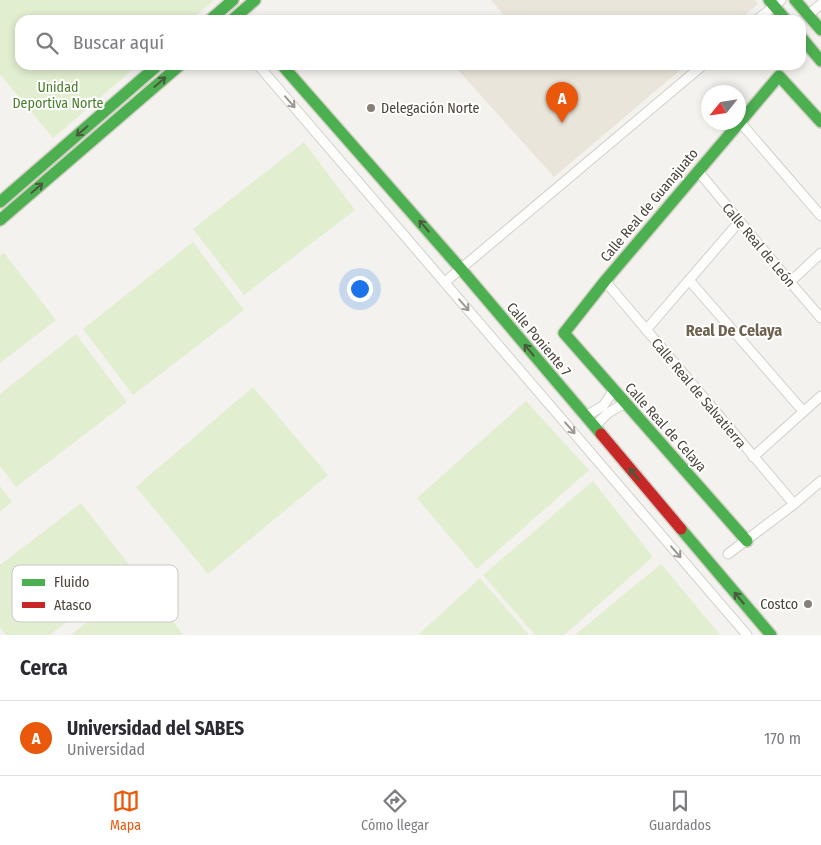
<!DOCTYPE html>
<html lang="es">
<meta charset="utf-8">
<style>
body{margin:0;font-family:"Fira Sans Condensed",sans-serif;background:#f7f7f7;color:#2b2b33}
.compass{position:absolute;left:701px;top:85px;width:45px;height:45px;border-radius:50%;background:#fff;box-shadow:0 2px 8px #0003;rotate:240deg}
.you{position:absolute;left:359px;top:288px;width:18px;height:18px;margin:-12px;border:4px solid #fff;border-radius:50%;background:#1a73e8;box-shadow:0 0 0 8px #1a73e833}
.badge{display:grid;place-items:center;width:32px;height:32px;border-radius:50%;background:#ea580c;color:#fff;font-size:16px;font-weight:700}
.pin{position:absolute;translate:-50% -41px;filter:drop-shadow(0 1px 2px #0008)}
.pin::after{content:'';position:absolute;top:26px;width:18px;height:15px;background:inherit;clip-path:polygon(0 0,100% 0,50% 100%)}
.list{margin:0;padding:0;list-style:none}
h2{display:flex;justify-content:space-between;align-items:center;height:65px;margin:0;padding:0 20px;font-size:21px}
h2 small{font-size:16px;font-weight:400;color:#7c7c81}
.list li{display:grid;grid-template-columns:32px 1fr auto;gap:15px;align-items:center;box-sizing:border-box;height:75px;padding:0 20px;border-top:1px solid #e1e1e2}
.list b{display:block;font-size:19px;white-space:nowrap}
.list p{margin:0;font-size:16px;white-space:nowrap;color:#7c7c81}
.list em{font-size:16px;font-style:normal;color:#7c7c81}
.icon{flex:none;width:28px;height:28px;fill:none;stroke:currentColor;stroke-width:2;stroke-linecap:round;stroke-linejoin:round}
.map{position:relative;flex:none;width:821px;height:635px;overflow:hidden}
.search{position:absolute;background:#fff;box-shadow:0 2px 8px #0003;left:15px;right:15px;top:15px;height:55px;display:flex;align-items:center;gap:12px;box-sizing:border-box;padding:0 18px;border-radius:15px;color:#7c7c81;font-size:19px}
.sheet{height:140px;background:#fff}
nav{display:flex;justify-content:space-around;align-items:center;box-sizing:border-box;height:70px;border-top:1px solid #e1e1e2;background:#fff;font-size:14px;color:#7c7c81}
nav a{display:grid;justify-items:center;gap:2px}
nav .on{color:#ea580c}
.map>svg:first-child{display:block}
.education{fill:#eae5da}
.green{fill:#e1eecf}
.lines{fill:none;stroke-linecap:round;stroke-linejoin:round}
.street-casing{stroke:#d2d0cb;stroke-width:11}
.fast-casing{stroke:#d3cfc5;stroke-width:14}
.jam-casing{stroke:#d3cfc5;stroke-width:14}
.street{stroke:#fdfdfc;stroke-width:9}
.fast{stroke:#4caf50;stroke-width:11}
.jam{stroke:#c62828;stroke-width:11}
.oneway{stroke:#4b593e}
.oneway2{stroke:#9b9791}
.poi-dot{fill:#868178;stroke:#fff;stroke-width:2}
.labels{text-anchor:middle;stroke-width:4;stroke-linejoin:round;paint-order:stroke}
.park-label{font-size:14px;fill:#4a7f2a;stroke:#fff}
.poi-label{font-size:14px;fill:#4b4439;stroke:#fff;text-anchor:start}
.street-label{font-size:14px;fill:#4b4439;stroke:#fff}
.quarter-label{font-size:16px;font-weight:bold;fill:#6e6250;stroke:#fff}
.key{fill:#fff;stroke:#c9c7c4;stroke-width:1}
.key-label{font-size:14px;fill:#4b4439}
</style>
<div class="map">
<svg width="821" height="635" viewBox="0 0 821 635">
<rect width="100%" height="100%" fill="#f4f2ee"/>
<g class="education">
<polygon points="491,0 755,0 758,4 739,20 508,20"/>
<polygon points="463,65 686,65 554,177 458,70"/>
</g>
<g class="green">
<polygon points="0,0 214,0 191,20 20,20 20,65 138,65 53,138 0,74"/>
<polygon points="304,142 355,210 244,295 193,229"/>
<polygon points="193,242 244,310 133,395 83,329"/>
<polygon points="4,253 56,320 0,363 0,256"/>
<polygon points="76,334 127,402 16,487 0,466 0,394"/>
<polygon points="253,387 328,475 208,574 136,487"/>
<polygon points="526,401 589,470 477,569 417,498"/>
<polygon points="593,481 653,557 564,635 535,635 483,575"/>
<polygon points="0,486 12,502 0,512"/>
<polygon points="81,503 133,570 50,635 6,635 0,627 0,565"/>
<polygon points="661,564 720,635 575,635"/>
<polygon points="480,578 529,635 418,635"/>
<polygon points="141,579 183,635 71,635"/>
</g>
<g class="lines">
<g class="street-casing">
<g id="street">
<polyline points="808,15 821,4"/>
<polyline points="757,20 781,0"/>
<polyline points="258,65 747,635"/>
<polyline points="740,122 821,216"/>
<polyline points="698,171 790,282 821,318"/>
<polyline points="689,280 803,411"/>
<polyline points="605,281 794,504"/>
<polyline points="445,282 703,65"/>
<polyline points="790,282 821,253"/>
<polyline points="646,330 739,222"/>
<polyline points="586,416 603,406 614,390"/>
<polyline points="594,427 608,413 625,403"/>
<polyline points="753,457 821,396"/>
<polyline points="728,554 794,504 821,481"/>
</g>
</g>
<g class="fast-casing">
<g id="fast">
<polyline points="769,0 786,20"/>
<polyline points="795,0 821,30"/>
<polyline points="210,20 233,0"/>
<polyline points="232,20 255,0"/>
<polyline points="801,37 821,61"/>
<polyline points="282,65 461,269 601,434"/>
<polyline points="0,202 158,65"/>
<polyline points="0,220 180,65"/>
<polyline points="681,529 771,635"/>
<polyline points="747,541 564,333 605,281 779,76 821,122"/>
</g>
</g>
<g class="jam-casing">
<polyline id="jam" points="601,434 681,529"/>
</g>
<use href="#street" class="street"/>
<use href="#fast" class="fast"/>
<use href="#jam" class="jam"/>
</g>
<defs><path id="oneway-shaft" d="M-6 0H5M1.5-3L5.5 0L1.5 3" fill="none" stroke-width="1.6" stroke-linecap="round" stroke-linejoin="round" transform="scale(1.25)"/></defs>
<g class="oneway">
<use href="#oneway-shaft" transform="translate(160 82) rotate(-41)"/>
<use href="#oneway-shaft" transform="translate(82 131) rotate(139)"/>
<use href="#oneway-shaft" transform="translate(37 188) rotate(-41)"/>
<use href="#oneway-shaft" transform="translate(424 226) rotate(-131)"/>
<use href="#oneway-shaft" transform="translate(529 350) rotate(-130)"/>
<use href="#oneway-shaft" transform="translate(634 474) rotate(-130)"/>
<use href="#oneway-shaft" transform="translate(739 598) rotate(-130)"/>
</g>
<g class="oneway2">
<use href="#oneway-shaft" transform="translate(290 102) rotate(49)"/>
<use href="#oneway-shaft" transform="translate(464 305) rotate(49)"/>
<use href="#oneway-shaft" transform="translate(570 428) rotate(49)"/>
<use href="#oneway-shaft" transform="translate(676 552) rotate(49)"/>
</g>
<g class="poi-dot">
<circle cx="371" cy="108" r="5"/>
<circle cx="808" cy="604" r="5"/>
</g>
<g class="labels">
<g class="park-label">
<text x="58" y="92">Unidad<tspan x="58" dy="16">Deportiva Norte</tspan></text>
</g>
<g class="poi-label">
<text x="381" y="113">Delegación Norte</text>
<text x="798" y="609" text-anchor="end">Costco</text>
</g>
<g class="street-label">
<text transform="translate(649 205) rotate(-50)" y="5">Calle Real de Guanajuato</text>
<text transform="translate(759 245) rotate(50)" y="5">Calle Real de León</text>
<text transform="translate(539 339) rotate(50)" y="5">Calle Poniente 7</text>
<text transform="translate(699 393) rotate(50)" y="5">Calle Real de Salvatierra</text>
<text transform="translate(666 427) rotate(48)" y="5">Calle Real de Celaya</text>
</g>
<g class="quarter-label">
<text x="734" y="336">Real De Celaya</text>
</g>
</g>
<rect x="12" y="565" width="166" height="57" rx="8" class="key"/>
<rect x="22" y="579" width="23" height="7" fill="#4caf50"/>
<rect x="22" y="602" width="23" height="6" fill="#c62828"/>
<g class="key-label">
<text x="54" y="587">Fluido</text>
<text x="54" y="610">Atasco</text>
</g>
</svg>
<svg class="compass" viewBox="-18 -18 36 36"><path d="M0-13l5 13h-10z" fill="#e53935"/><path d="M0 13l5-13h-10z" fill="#7c7c81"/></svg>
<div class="you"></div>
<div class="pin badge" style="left:562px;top:123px">A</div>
<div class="search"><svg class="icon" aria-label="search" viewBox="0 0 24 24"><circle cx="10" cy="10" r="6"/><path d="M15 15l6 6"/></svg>Buscar aquí</div>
</div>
<section class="sheet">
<h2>Cerca<small></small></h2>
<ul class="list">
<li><span class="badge">A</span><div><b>Universidad del SABES</b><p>Universidad</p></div><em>170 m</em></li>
</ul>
</section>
<nav>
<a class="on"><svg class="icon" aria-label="map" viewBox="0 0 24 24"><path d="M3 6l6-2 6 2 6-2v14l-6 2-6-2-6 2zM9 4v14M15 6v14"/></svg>Mapa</a>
<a><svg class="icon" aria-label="directions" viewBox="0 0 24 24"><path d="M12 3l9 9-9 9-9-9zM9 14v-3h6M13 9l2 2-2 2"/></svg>Cómo llegar</a>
<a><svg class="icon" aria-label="saved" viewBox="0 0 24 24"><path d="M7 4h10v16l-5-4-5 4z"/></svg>Guardados</a>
</nav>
